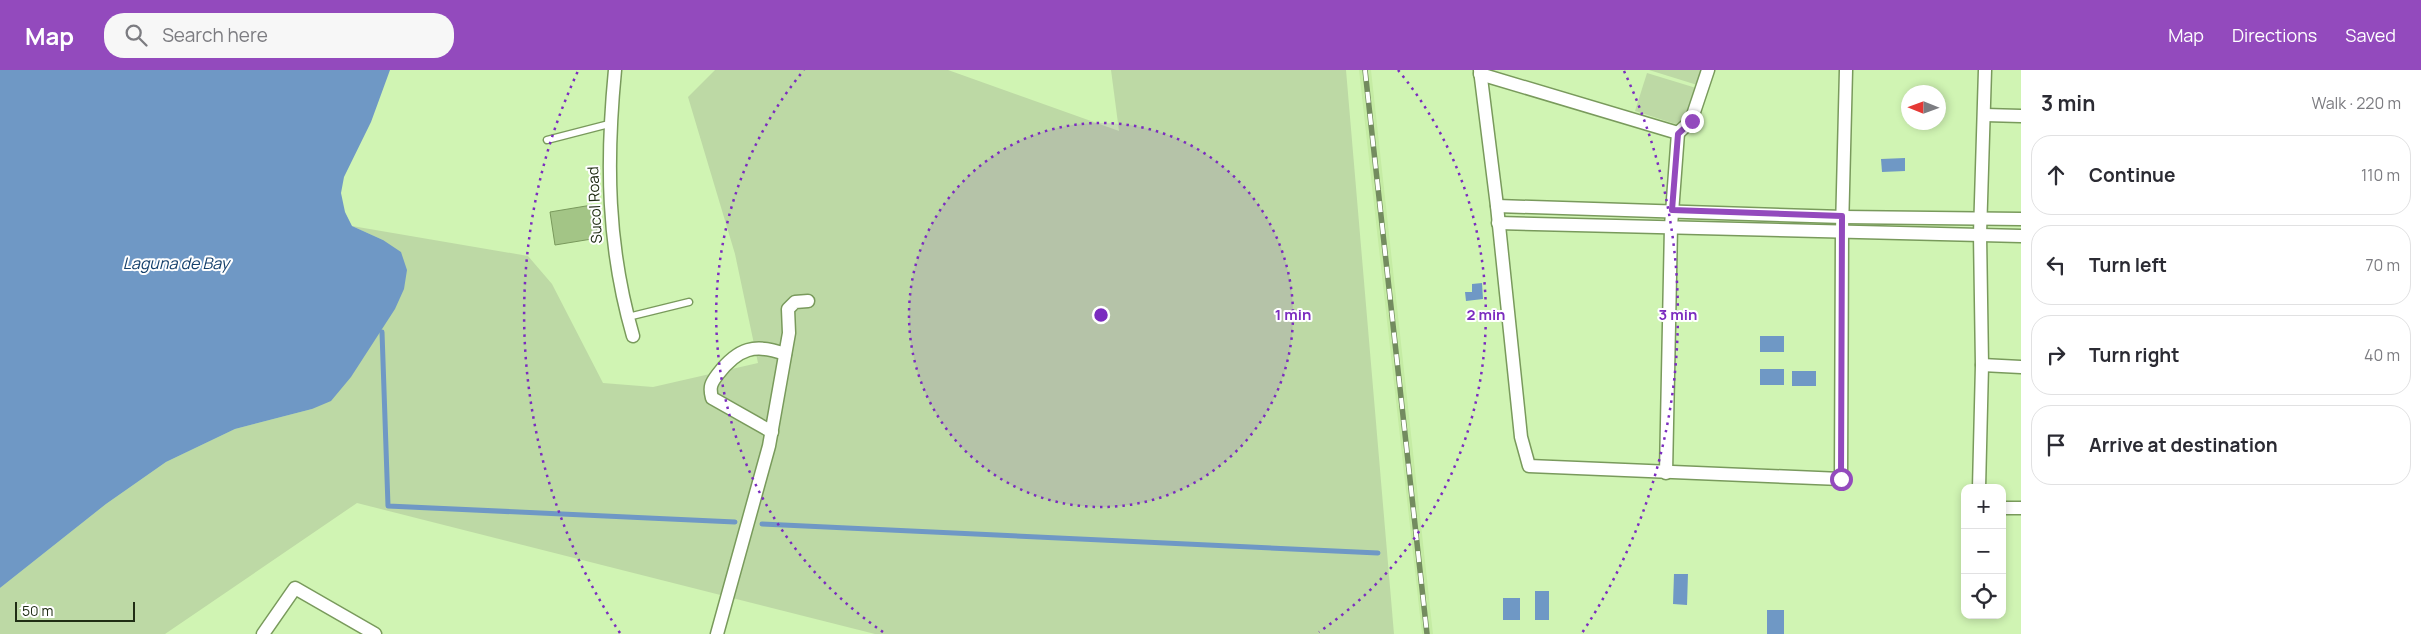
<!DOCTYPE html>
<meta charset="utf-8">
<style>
body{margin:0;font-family:Manrope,sans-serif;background:#f7f7f7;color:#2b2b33}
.controls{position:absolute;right:15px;bottom:15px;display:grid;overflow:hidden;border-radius:10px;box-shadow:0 2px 8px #0003}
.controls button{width:45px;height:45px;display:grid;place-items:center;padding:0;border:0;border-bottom:1px solid #e1e1e2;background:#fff;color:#2b2b33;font:25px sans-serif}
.compass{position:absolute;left:1901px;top:15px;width:45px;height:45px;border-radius:50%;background:#fff;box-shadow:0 2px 8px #0003;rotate:271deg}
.scale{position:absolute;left:15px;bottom:12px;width:120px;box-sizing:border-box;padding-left:5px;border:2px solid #202d14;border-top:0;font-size:14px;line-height:18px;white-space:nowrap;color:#202d14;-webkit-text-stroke:4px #fff;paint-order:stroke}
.stop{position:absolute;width:15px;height:15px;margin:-11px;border:4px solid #934abd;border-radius:50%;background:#fff}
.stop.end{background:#934abd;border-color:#fff;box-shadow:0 1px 5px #0008}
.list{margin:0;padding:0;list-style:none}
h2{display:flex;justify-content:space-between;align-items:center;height:65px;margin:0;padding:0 20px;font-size:21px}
h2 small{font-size:16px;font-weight:400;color:#7c7c81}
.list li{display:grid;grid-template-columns:32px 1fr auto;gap:15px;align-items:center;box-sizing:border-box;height:80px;margin:0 10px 10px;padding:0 10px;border:1px solid #e1e1e2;border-radius:20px}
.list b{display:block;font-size:19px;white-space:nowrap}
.list em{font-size:16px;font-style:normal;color:#7c7c81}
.icon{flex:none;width:28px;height:28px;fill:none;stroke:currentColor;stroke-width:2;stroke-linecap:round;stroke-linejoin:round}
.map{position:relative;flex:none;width:2021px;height:564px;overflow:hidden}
header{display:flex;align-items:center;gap:30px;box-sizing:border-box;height:70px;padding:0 25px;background:#934abd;color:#fff}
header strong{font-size:24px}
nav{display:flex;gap:28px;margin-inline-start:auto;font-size:18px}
.search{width:350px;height:45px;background:#f7f7f7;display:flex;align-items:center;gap:12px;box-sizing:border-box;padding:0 18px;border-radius:20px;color:#7c7c81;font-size:19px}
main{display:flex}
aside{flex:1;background:#fff}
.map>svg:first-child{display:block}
.built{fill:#c5eca4}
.green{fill:#bdd9a5}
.water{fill:#6f98c5}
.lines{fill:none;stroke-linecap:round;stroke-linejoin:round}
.stream{stroke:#6f98c5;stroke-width:5}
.building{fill:#a3c586;stroke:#79995c}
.service-casing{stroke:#799a5c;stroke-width:9}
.minor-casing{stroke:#799a5c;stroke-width:15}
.service{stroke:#fff;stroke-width:6}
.minor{stroke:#fff;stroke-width:12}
.rail-casing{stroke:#738b5f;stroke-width:5.5}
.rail{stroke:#fff;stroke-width:4;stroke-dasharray:11;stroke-linecap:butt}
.route{stroke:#934abd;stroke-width:6}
.ring{fill:none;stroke:#7b2cbf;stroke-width:2.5;stroke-dasharray:2.5 5}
.labels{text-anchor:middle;stroke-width:4;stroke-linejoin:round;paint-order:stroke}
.street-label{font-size:15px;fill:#202d14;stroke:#fff}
.water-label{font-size:16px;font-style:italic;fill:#133f6b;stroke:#fff}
.centre{fill:#7b2cbf;stroke:#fff;stroke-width:2.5}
.ring-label{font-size:15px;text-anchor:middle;font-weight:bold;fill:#7b2cbf;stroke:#fff;stroke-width:4;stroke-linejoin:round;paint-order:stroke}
</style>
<header>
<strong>Map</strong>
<div class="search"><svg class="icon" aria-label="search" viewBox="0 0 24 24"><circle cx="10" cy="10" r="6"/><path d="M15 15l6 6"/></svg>Search here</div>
<nav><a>Map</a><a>Directions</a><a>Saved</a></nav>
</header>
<main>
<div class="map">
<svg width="2021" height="564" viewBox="0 0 2021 564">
<rect width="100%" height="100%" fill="#d0f4b3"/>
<polygon class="built" points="1359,0 1371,0 1433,564 1422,564"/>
<g class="green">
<polygon points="715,0 948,0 1119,61 1111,0 1346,0 1394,564 875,564 357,433 165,564 0,564 0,518 106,434 166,392 235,359 312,339 383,170 352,156 528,186 552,214 603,313 653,317 758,293 735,184 688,27"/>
<polygon points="1649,0 1712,0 1707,18"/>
<polygon points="1647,3 1706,21 1694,60 1635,41"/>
</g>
<g class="water">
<polygon points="0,0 390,0 371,52 344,107 341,123 345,142 352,156 383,170 401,182 407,200 404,219 395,239 351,307 331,331 312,339 235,359 166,392 106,434 0,518"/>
<polygon points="1905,88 1905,101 1882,102 1881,89"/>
<polygon points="1482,213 1483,229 1466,231 1465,222 1472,222 1472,214"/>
<rect x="1760" y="266" width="24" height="16"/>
<rect x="1760" y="299" width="24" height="16"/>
<rect x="1792" y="301" width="24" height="15"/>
<polygon points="1674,504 1688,504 1687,535 1673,534"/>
<rect x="1535" y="521" width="14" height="29"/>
<rect x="1503" y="528" width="17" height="22"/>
<rect x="1767" y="540" width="17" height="24"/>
</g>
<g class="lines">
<g class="stream">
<polyline points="382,262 388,436 735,452"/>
<polyline points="762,454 1378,483"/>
</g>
</g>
<polygon class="building" points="592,135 598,168 555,175 550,142"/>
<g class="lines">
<g class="service-casing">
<g id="service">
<polyline points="547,70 609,54"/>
<polyline points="628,247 689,232"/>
</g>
</g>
<g class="minor-casing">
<g id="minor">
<path d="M615,0C606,92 607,176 633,266"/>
<polyline points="1480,0 1497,136 1521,367 1529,396 1841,409 1842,160 1846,0"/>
<polyline points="1480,4 1678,63 1671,156 1666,403"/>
<polyline points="1985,45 2021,46"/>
<polyline points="1678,63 1691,51 1708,0"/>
<polyline points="1497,136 1843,147 2021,149"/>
<polyline points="1498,153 2021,166"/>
<polyline points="1982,295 2021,297"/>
<path d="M772,362L712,328C709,317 711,313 718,304C738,278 755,273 785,284"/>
<polyline points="1979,418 1982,295 1980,164 1985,0"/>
<polyline points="2002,438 2021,438"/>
<polyline points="263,564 295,518 375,564"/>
<polyline points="717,564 769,376 789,263 788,239 795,232 808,231"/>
</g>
</g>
<use href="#service" class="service"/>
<use href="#minor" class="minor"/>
<g class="rail-casing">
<polyline id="rail" points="1365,0 1427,564"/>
</g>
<use href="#rail" class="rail"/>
</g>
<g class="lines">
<polyline class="route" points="1692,51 1678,64 1672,140 1842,146 1841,409"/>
</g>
<circle cx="1101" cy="245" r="192" fill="#7b2cbf" fill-opacity=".12"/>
<g class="ring">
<circle cx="1101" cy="245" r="192"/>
<path d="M883 562A385 385 0 0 1 804 0M1398 0A385 385 0 0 1 1319 562"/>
<path d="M620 563A577 577 0 0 1 578 1M1624 1A577 577 0 0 1 1582 563"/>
</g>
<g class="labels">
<g class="street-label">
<text transform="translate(595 135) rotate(-93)" y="5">Sucol Road</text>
</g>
<g class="water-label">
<text x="176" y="199">Laguna de Bay</text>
</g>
</g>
<circle cx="1101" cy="245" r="8" class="centre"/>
<g class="ring-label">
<text x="1293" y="250">1 min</text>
<text x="1486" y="250">2 min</text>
<text x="1678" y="250">3 min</text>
</g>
</svg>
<div class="controls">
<button>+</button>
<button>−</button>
<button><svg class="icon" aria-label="locate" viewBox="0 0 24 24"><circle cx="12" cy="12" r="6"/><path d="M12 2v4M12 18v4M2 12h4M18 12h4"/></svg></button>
</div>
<svg class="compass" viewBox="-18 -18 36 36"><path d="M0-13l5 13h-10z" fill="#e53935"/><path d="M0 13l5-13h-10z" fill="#7c7c81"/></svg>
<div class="scale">50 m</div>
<div class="stop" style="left:1841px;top:409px"></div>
<div class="stop end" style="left:1692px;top:51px"></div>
</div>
<aside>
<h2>3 min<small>Walk · 220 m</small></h2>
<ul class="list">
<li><svg class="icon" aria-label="ahead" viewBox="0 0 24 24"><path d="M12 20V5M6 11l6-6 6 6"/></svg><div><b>Continue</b></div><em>110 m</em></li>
<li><svg class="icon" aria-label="left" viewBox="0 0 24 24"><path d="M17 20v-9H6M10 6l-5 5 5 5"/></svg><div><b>Turn left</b></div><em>70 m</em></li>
<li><svg class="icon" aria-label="right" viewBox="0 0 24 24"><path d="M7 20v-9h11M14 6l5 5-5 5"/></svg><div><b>Turn right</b></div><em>40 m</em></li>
<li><svg class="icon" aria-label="arrive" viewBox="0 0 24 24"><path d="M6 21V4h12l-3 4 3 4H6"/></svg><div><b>Arrive at destination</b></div></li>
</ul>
</aside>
</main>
